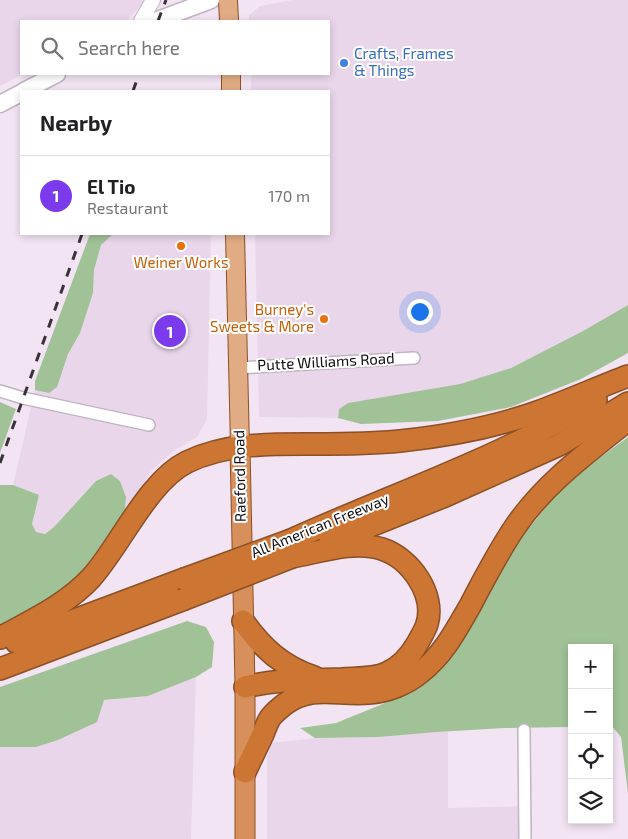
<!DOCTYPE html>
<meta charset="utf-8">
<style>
body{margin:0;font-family:"Exo 2",sans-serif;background:#f2f2f2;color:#202124}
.controls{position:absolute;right:15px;bottom:15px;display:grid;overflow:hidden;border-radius:0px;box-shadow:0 2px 8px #0003}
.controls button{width:45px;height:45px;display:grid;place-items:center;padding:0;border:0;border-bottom:1px solid #e0e0e0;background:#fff;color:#202124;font:25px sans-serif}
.you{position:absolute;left:419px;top:311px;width:18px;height:18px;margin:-12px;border:4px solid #fff;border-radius:50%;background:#1a73e8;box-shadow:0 0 0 8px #1a73e833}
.badge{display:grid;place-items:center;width:32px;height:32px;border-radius:50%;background:#7c3aed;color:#fff;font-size:16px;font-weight:700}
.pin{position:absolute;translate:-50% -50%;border:2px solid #fff;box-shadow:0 1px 5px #0006}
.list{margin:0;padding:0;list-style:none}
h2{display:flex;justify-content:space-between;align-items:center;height:65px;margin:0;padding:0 20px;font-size:21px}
h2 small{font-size:16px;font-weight:400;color:#757577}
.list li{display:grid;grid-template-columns:32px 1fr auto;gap:15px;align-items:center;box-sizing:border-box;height:80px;padding:0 20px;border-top:1px solid #e0e0e0}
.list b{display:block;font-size:19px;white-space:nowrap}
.list p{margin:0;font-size:16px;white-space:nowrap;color:#757577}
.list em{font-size:16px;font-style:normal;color:#757577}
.icon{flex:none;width:28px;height:28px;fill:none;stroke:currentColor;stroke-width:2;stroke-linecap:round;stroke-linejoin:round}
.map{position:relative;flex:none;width:628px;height:839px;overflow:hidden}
.search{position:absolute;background:#fff;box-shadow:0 2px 8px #0003;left:20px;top:20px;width:310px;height:55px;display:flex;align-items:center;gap:12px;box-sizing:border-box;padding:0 18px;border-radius:0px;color:#757577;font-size:19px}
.panel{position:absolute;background:#fff;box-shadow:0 2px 8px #0003;left:20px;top:90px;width:310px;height:145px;border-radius:0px}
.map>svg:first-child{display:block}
.built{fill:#ead6eb}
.forest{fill:#a1c297}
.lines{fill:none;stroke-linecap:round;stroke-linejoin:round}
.minor-casing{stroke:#c1b4c2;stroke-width:14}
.tertiary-casing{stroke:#c1b4c2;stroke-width:16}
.secondary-casing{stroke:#c1b4c2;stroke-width:19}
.primary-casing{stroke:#8b5026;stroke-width:20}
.trunk-casing{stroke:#8b5026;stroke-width:21}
.motorway-casing{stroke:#8b5026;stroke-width:24}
.minor{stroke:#fff;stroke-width:11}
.tertiary{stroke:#fff;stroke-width:14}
.secondary{stroke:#fff;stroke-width:16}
.primary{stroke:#e1ac84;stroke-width:18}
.trunk{stroke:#d7905b;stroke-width:19}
.motorway{stroke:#cd7532;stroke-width:21}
.rail{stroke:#393239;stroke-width:3;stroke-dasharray:9 9;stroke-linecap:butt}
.motorway-bridge-casing{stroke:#8b5026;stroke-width:24;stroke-linecap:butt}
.motorway-bridge{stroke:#cd7532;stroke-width:21}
.shop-dot{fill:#3f7fe0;stroke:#fff;stroke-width:2}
.food-dot{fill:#e8710a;stroke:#fff;stroke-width:2}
.labels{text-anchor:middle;stroke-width:4;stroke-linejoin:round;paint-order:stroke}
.shop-label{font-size:15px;fill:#366cbe;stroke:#fff;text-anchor:start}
.food-label{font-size:15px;fill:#c56008;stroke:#fff}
.street-label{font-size:15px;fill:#110c11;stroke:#fff}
</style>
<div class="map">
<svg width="628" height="839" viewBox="0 0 628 839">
<rect width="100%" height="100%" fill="#f3e4f4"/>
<g class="built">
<polygon points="0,0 146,0 128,19 124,21 21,21 21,74 23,74 0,86"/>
<polygon points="292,0 628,0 628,305 583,331 511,368 460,384 348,403 339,409 338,418 259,417 255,234 329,234 329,91 251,91 251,74 329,74 329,21 249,21 249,15 260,6"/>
<polygon points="113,234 211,234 207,419 197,437 175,450 152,470 125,512 126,497 120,481 111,474 96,481 54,527 45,534 36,532 32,524 34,513 13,485 35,390 68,354 93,293 94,270 101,245"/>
<polygon points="196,677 191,839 0,839 0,747 36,747 104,700 148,696"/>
<polygon points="448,731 448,808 532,806 532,839 267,839 267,758 271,743 315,738 379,737"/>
</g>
<g class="forest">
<polygon points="90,234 113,234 101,245 94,270 93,293 80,333 68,354 57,387 49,393 35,390 35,381"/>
<polygon points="628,305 628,353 581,379 511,407 438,421 361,424 338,418 339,409 348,403 460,384 511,368 583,331"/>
<polygon points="0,402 16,409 0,453"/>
<polygon points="628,437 628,793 621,737 611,725 609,725 609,648 572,648 572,727 504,728 437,732 379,737 315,738 300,728 336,723 390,701 434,675 477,617 510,552 565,483"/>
<polygon points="111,474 120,481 126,497 125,512 78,577 38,607 0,625 0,485 13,485 39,495 32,524 36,532 45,534 54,527 96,481"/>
<polygon points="187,621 206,627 214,642 212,667 196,677 148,696 104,700 97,722 58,740 36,747 0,747 0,687"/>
</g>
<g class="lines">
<g class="minor-casing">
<g id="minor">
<polyline points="237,368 414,358"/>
<polyline points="0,391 23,398 149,425"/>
<polyline points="524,730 525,839"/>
</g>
</g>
<g class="tertiary-casing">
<polyline id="tertiary" points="141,21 153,0"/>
</g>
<g class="secondary-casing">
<g id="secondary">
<polyline points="155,21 211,0"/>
<polyline points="24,91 57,74"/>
<polyline points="0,104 21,93"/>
</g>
</g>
<g class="primary-casing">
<g id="primary">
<polyline points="228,0 229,21"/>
<polyline points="231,74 231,91"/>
<polyline points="235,234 240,447"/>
</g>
</g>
<g class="trunk-casing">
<polyline id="trunk" points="240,447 245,687 245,839"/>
</g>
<g class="motorway-casing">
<g id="motorway">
<path d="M291,540C393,494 500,458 596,400"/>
<polyline points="330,542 445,496 559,445 628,403"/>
<path d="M243,621C262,648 283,667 314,677"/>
<path d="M0,638C32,620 66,605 91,578C120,546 148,481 187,462C226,443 271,444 313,444C342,444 371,444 400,441C447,436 496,427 540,411C570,400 599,387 628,376"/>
<polyline points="16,642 184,579"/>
<polyline points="0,669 182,600"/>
<path d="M245,687C276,679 310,680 342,679C357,678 374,679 387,673C400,667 410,656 417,644C420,638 425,631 427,624C436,594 410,558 382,549C354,540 320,552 292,557"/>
<path d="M245,772C251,759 257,747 263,734C265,730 266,725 269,720C272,714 279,709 285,704C313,684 337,696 369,693C387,692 407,684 421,672C444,654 456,630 470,606C484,579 498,552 515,527C544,484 588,452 628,420"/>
</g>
</g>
<use href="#minor" class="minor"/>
<use href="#tertiary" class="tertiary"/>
<use href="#secondary" class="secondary"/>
<use href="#primary" class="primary"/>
<use href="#trunk" class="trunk"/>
<use href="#motorway" class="motorway"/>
<g class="rail">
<polyline points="158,21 166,0"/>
<polyline points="133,91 139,74"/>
<polyline points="0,463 82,234"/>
</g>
<g class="motorway-bridge-casing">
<g id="motorway-bridge">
<polyline points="184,579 291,540"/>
<polyline points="182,600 292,557"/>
</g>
</g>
<use href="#motorway-bridge" class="motorway-bridge"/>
</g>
<circle class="shop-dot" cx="344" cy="63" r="5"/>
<g class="food-dot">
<circle cx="181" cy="246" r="5"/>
<circle cx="324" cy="319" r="5"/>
</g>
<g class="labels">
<g class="shop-label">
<text x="354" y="59">Crafts, Frames<tspan x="354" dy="17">&amp; Things</tspan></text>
</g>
<g class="food-label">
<text x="181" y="268">Weiner Works</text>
<text x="314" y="315" text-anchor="end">Burney's<tspan x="314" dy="17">Sweets &amp; More</tspan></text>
</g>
<g class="street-label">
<text transform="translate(326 362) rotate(-3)" y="5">Putte Williams Road</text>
<text transform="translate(240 476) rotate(-91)" y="5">Raeford Road</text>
<text transform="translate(320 526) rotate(-22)" y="5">All American Freeway</text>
</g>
</g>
</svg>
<div class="controls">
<button>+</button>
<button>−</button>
<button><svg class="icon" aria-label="locate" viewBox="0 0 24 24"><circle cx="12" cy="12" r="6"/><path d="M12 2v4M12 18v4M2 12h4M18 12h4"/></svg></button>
<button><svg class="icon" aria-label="layers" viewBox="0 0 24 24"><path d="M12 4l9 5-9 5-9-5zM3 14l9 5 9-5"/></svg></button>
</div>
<div class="you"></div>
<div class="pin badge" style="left:170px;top:331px">1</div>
<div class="search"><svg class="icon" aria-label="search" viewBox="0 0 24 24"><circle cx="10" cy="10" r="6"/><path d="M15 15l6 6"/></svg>Search here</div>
<section class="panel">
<h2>Nearby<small></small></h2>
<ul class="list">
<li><span class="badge">1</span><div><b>El Tio</b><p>Restaurant</p></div><em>170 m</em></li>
</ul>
</section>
</div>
